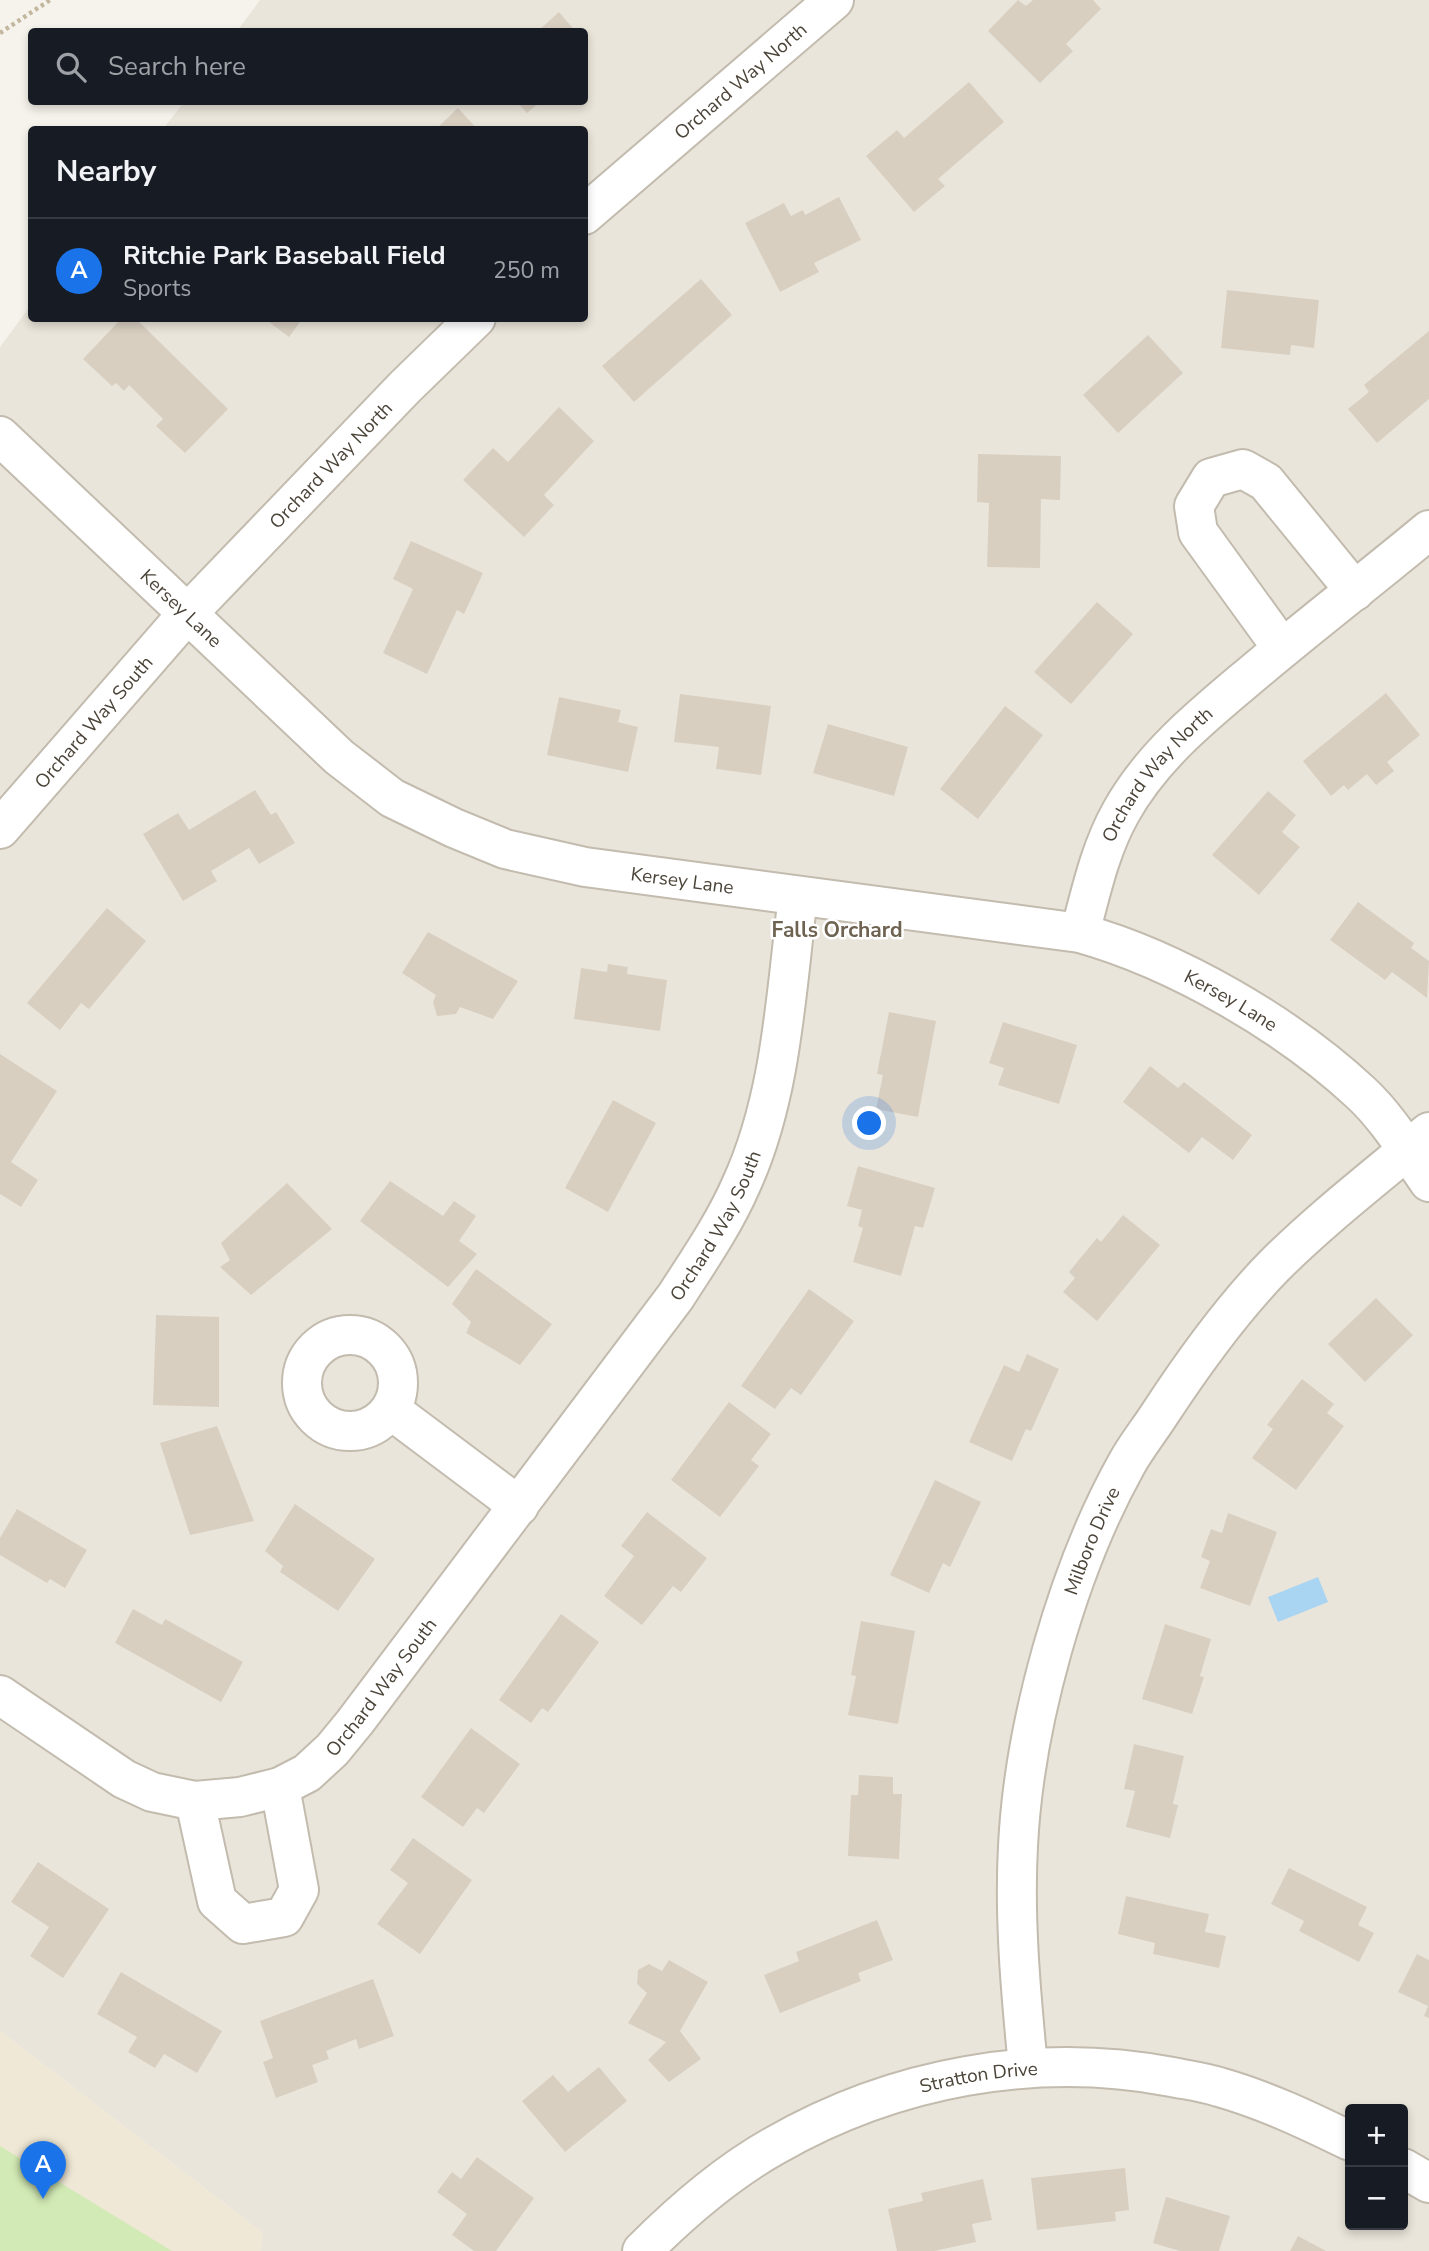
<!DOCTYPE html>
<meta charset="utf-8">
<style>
body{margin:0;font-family:"Nunito Sans",sans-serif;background:#242831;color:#f1f3f6}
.controls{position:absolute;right:21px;bottom:21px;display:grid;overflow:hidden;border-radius:7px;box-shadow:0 4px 10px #0003}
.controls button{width:63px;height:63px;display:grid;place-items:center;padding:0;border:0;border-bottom:2px solid #363941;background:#171b24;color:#f1f3f6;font:35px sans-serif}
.you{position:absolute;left:870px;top:1124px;width:24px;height:24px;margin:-18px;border:5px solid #fff;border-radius:50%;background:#1a73e8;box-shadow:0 0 0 10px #1a73e833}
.badge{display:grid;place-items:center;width:46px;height:46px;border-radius:50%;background:#1a73e8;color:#fff;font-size:23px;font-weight:700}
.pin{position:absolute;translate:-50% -58px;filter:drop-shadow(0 2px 4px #0008)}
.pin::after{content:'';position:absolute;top:37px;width:24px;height:21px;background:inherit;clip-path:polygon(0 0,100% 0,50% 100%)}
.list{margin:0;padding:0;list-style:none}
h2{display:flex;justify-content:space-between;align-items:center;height:91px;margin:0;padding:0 28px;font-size:30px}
h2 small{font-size:23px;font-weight:400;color:#9ea1a6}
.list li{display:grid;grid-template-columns:46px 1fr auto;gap:21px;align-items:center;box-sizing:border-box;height:105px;padding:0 28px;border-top:2px solid #363941}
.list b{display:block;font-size:26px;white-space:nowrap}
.list p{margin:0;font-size:23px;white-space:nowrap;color:#9ea1a6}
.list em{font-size:23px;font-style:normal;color:#9ea1a6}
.icon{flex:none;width:38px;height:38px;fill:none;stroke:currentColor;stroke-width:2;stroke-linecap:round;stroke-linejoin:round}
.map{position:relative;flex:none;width:1429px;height:2251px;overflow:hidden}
.search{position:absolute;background:#171b24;box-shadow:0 4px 10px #0003;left:28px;top:28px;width:560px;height:77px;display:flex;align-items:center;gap:18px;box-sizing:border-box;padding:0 24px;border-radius:7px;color:#9ea1a6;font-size:26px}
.panel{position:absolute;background:#171b24;box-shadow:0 4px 10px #0003;left:28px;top:126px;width:560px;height:196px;border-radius:7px}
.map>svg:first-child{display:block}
.residential{fill:#eae5da;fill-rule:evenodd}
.education{fill:#efe8d6}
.green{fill:#d2eab5}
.water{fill:#a9d4f2}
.building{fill:#d8cfc1}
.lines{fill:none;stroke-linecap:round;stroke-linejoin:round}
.minor-casing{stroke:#c2bbae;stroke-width:42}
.path{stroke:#c4b79f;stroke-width:4.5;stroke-dasharray:3.5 3.5;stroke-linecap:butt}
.minor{stroke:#fff;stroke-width:38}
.labels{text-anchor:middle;stroke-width:5;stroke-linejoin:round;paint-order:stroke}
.street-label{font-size:19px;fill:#4b4439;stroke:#fff}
.neighbourhood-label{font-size:21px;font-weight:bold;fill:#6e6250;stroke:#fff}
</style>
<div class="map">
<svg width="1429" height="2251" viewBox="0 0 1429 2251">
<rect width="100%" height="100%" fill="#f6f3ec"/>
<path class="residential" d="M260,0H1429V2251H260L263,2233L0,2031V347L31,305L32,318H584V130L163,129L184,102H584V32L237,31ZM1350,2109H1403V2225H1350Z"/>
<polygon class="education" points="0,2031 263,2233 260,2251 0,2251"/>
<polygon class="green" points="0,2146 172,2251 0,2251"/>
<polygon class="water" points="1318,1577 1328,1602 1278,1622 1268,1597"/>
<g class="building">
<polygon points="1018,0 1026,6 1033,0 1093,0 1101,9 1066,44 1073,51 1040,83 988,31"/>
<polygon points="559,12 576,32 537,32"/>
<polygon points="969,82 1004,122 938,179 945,186 914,212 866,156 897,130 904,138"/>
<polygon points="517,102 540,102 527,113"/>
<polygon points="458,108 478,130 435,130"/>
<polygon points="839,197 861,240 814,263 819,272 780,292 745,223 784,203 791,216 803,210 805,215"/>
<polygon points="701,279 732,315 634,402 602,366"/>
<polygon points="1227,290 1319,300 1314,348 1291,345 1290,355 1221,348"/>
<polygon points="122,318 135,318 228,409 185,453 156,426 163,419 129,385 124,391 116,383 112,386 83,359"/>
<polygon points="264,318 303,318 289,337"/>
<polygon points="1429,331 1429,399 1377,443 1348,409 1369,392 1364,385"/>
<polygon points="1148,335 1183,373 1118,433 1083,395"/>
<polygon points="559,407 594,441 544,495 554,505 524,537 463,480 493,448 508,462"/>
<polygon points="978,454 1061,456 1060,500 1041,499 1040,568 987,567 989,503 977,502"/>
<polygon points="411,541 483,573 464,614 457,610 427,674 383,653 413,589 393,579"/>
<polygon points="1097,602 1133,634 1071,704 1034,672"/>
<polygon points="1386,693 1420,735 1387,762 1394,771 1376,785 1367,774 1348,790 1344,785 1331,796 1303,761"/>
<polygon points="680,694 771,706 761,775 716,769 719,747 674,742"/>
<polygon points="559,697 621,710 618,722 638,727 628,772 547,755"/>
<polygon points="1005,706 1043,735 978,819 940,789"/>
<polygon points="828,724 908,747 894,796 813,773"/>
<polygon points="255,790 271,815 276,812 295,843 259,864 249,848 211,871 217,881 183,901 143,834 178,813 189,830"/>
<polygon points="1268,791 1296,815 1282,832 1300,847 1259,895 1212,855"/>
<polygon points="1358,902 1414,943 1411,948 1429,961 1427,998 1392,972 1385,980 1330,940"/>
<polygon points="107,908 146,941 89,1009 81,1003 60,1030 27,1003"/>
<polygon points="428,932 518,981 493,1019 460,1007 456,1014 437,1016 433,1002 436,995 402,973"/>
<polygon points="608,964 628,967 627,974 667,980 660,1031 574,1019 581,968 607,972"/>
<polygon points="889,1012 936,1021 918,1117 876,1109 883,1075 877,1074"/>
<polygon points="1003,1022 1077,1045 1059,1104 998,1085 1004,1068 989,1063"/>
<polygon points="0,1054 57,1091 11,1162 38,1180 21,1207 0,1194"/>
<polygon points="1150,1066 1178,1088 1184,1082 1252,1135 1233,1160 1202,1137 1189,1153 1123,1102"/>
<polygon points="613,1100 656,1123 608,1212 565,1188"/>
<polygon points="858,1166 935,1188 923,1228 915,1226 901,1276 853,1262 863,1228 858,1226 862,1210 847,1206"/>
<polygon points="390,1181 443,1216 454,1201 476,1216 459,1241 477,1254 448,1287 360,1221"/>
<polygon points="287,1183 332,1229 251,1295 220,1267 230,1260 221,1243"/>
<polygon points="1123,1215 1160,1245 1097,1321 1063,1292 1075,1278 1069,1272 1097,1238 1101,1242"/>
<polygon points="476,1269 552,1324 520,1365 466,1333 471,1322 452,1304"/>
<polygon points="809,1289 854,1321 801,1395 791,1388 775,1409 741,1386"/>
<polygon points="1376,1298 1413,1335 1365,1382 1328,1344"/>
<polygon points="156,1315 219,1317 219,1407 153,1405"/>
<polygon points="1027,1354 1059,1369 1031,1431 1026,1429 1012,1461 969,1442 1004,1365 1019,1372"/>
<polygon points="1302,1379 1334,1404 1327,1413 1344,1426 1296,1490 1252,1458 1273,1429 1267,1425"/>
<polygon points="729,1402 771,1434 751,1460 759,1466 720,1517 671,1480"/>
<polygon points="217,1426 254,1521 190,1535 160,1443"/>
<polygon points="935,1480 981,1502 950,1567 943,1563 929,1593 890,1575"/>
<polygon points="295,1504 375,1559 338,1611 280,1572 283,1566 265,1551"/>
<polygon points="17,1509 87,1550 65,1588 50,1579 47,1583 0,1555 0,1538"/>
<polygon points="647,1512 707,1558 681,1592 673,1586 642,1625 604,1596 634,1556 621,1546"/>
<polygon points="1228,1513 1277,1532 1250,1606 1200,1588 1210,1561 1201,1557 1211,1529 1222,1533"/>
<polygon points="133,1609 162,1625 165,1619 243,1662 221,1702 115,1643"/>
<polygon points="561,1614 599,1642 548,1712 542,1708 531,1723 499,1700"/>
<polygon points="861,1621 915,1631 898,1724 848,1715 856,1676 851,1675"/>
<polygon points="1165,1624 1211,1639 1200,1676 1204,1677 1192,1714 1142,1699"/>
<polygon points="471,1728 520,1764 484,1813 477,1808 463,1827 421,1797"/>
<polygon points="1134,1744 1184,1756 1173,1804 1178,1805 1170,1838 1126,1827 1135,1791 1124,1789"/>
<polygon points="859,1775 893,1777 893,1794 902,1794 899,1859 848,1856 851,1795 858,1795"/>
<polygon points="413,1838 472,1880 420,1954 377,1924 408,1883 390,1870"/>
<polygon points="38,1862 109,1909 63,1978 30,1956 49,1927 11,1902"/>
<polygon points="1289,1868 1367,1907 1358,1925 1374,1933 1359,1962 1299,1931 1304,1921 1271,1904"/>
<polygon points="1126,1896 1209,1914 1205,1932 1226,1936 1219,1968 1153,1954 1155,1943 1118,1934"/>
<polygon points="877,1920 893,1960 858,1973 861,1981 780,2013 764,1975 799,1961 796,1952"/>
<polygon points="1417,1954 1429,1960 1429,2018 1424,2016 1428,2006 1398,1992"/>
<polygon points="669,1960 708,1982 680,2031 701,2059 669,2082 648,2060 666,2042 628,2023 647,1993 637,1984 638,1970 649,1964 662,1971"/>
<polygon points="121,1972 222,2031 197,2073 164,2054 155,2068 128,2052 137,2037 97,2014"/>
<polygon points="373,1979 394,2036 359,2049 356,2039 326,2051 329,2059 312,2065 318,2082 276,2098 263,2062 273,2058 260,2021"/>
<polygon points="599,2067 627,2101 565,2152 522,2101 553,2075 568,2092"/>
<polygon points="477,2157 534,2198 496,2251 474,2251 452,2235 467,2214 437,2192 452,2172 461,2179"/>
<polygon points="1125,2168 1129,2210 1115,2212 1116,2221 1037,2230 1031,2178"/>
<polygon points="983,2179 992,2220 972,2224 976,2242 934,2251 897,2251 888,2209 923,2201 921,2193"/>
<polygon points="1166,2197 1230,2216 1219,2251 1180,2251 1153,2243"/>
<polygon points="1298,2236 1326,2251 1290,2251"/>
</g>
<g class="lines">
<g class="minor-casing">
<g id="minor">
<path id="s1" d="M584,215L834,0"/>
<path id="s2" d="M0,436L339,757L392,798L454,828L505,849L585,867L1080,933C1176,960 1287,1024 1361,1093C1388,1118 1408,1152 1429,1182"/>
<polyline points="1282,648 1198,532 1194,506 1211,478 1243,469 1266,482 1355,591"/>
<path id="s3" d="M0,829L187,614L405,387L476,318"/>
<path id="s4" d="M1080,933C1091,892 1100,849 1121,812C1152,756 1203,715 1252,674C1310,625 1370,579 1429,530"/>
<circle cx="350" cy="1383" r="48"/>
<polyline points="391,1410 519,1506"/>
<path id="s5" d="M0,1695L124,1779L152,1792L195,1801L240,1797L280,1787L307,1773L332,1750L355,1722L676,1296C699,1260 724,1224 741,1185C782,1096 786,992 798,896"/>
<polyline points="195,1801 217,1901 243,1924 284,1917 299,1890 280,1787"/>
<path id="s6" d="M1028,2067C1021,1994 1014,1920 1018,1846C1024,1725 1067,1571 1126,1465C1135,1448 1148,1432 1159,1415C1193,1363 1230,1311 1274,1266C1322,1218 1377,1176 1429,1132"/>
<polyline points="1403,2168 1429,2183"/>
<path id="s7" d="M642,2251C682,2211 726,2173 774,2146C894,2077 1036,2051 1172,2077C1187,2080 1203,2082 1219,2087C1265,2100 1307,2120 1350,2141"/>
</g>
</g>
<polyline class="path" points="0,33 50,0"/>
<use href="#minor" class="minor"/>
</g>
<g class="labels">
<g class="street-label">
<text dy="7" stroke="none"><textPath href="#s1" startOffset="206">Orchard Way North</textPath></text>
<text dy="7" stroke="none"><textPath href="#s3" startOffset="492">Orchard Way North</textPath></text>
<text dy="7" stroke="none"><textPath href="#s2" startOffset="250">Kersey Lane</textPath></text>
<text dy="7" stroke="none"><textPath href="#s3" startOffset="142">Orchard Way South</textPath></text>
<text dy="7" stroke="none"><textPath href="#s4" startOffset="180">Orchard Way North</textPath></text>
<text dy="7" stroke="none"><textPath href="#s2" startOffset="838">Kersey Lane</textPath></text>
<text dy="7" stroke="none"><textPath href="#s2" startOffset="1405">Kersey Lane</textPath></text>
<text dy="7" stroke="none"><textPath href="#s5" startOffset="1026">Orchard Way South</textPath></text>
<text dy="7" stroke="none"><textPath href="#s6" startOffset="537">Milboro Drive</textPath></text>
<text dy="7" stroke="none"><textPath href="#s5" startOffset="455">Orchard Way South</textPath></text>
<text dy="7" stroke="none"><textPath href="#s7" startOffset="387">Stratton Drive</textPath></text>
</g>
<g class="neighbourhood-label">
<text x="837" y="937">Falls Orchard</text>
</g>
</g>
</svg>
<div class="controls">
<button>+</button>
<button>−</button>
</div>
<div class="you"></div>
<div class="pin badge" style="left:43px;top:2199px">A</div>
<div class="search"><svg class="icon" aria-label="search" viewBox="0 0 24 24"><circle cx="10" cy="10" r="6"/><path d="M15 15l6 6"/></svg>Search here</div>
<section class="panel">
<h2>Nearby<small></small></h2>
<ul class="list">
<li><span class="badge">A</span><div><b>Ritchie Park Baseball Field</b><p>Sports</p></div><em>250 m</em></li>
</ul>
</section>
</div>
